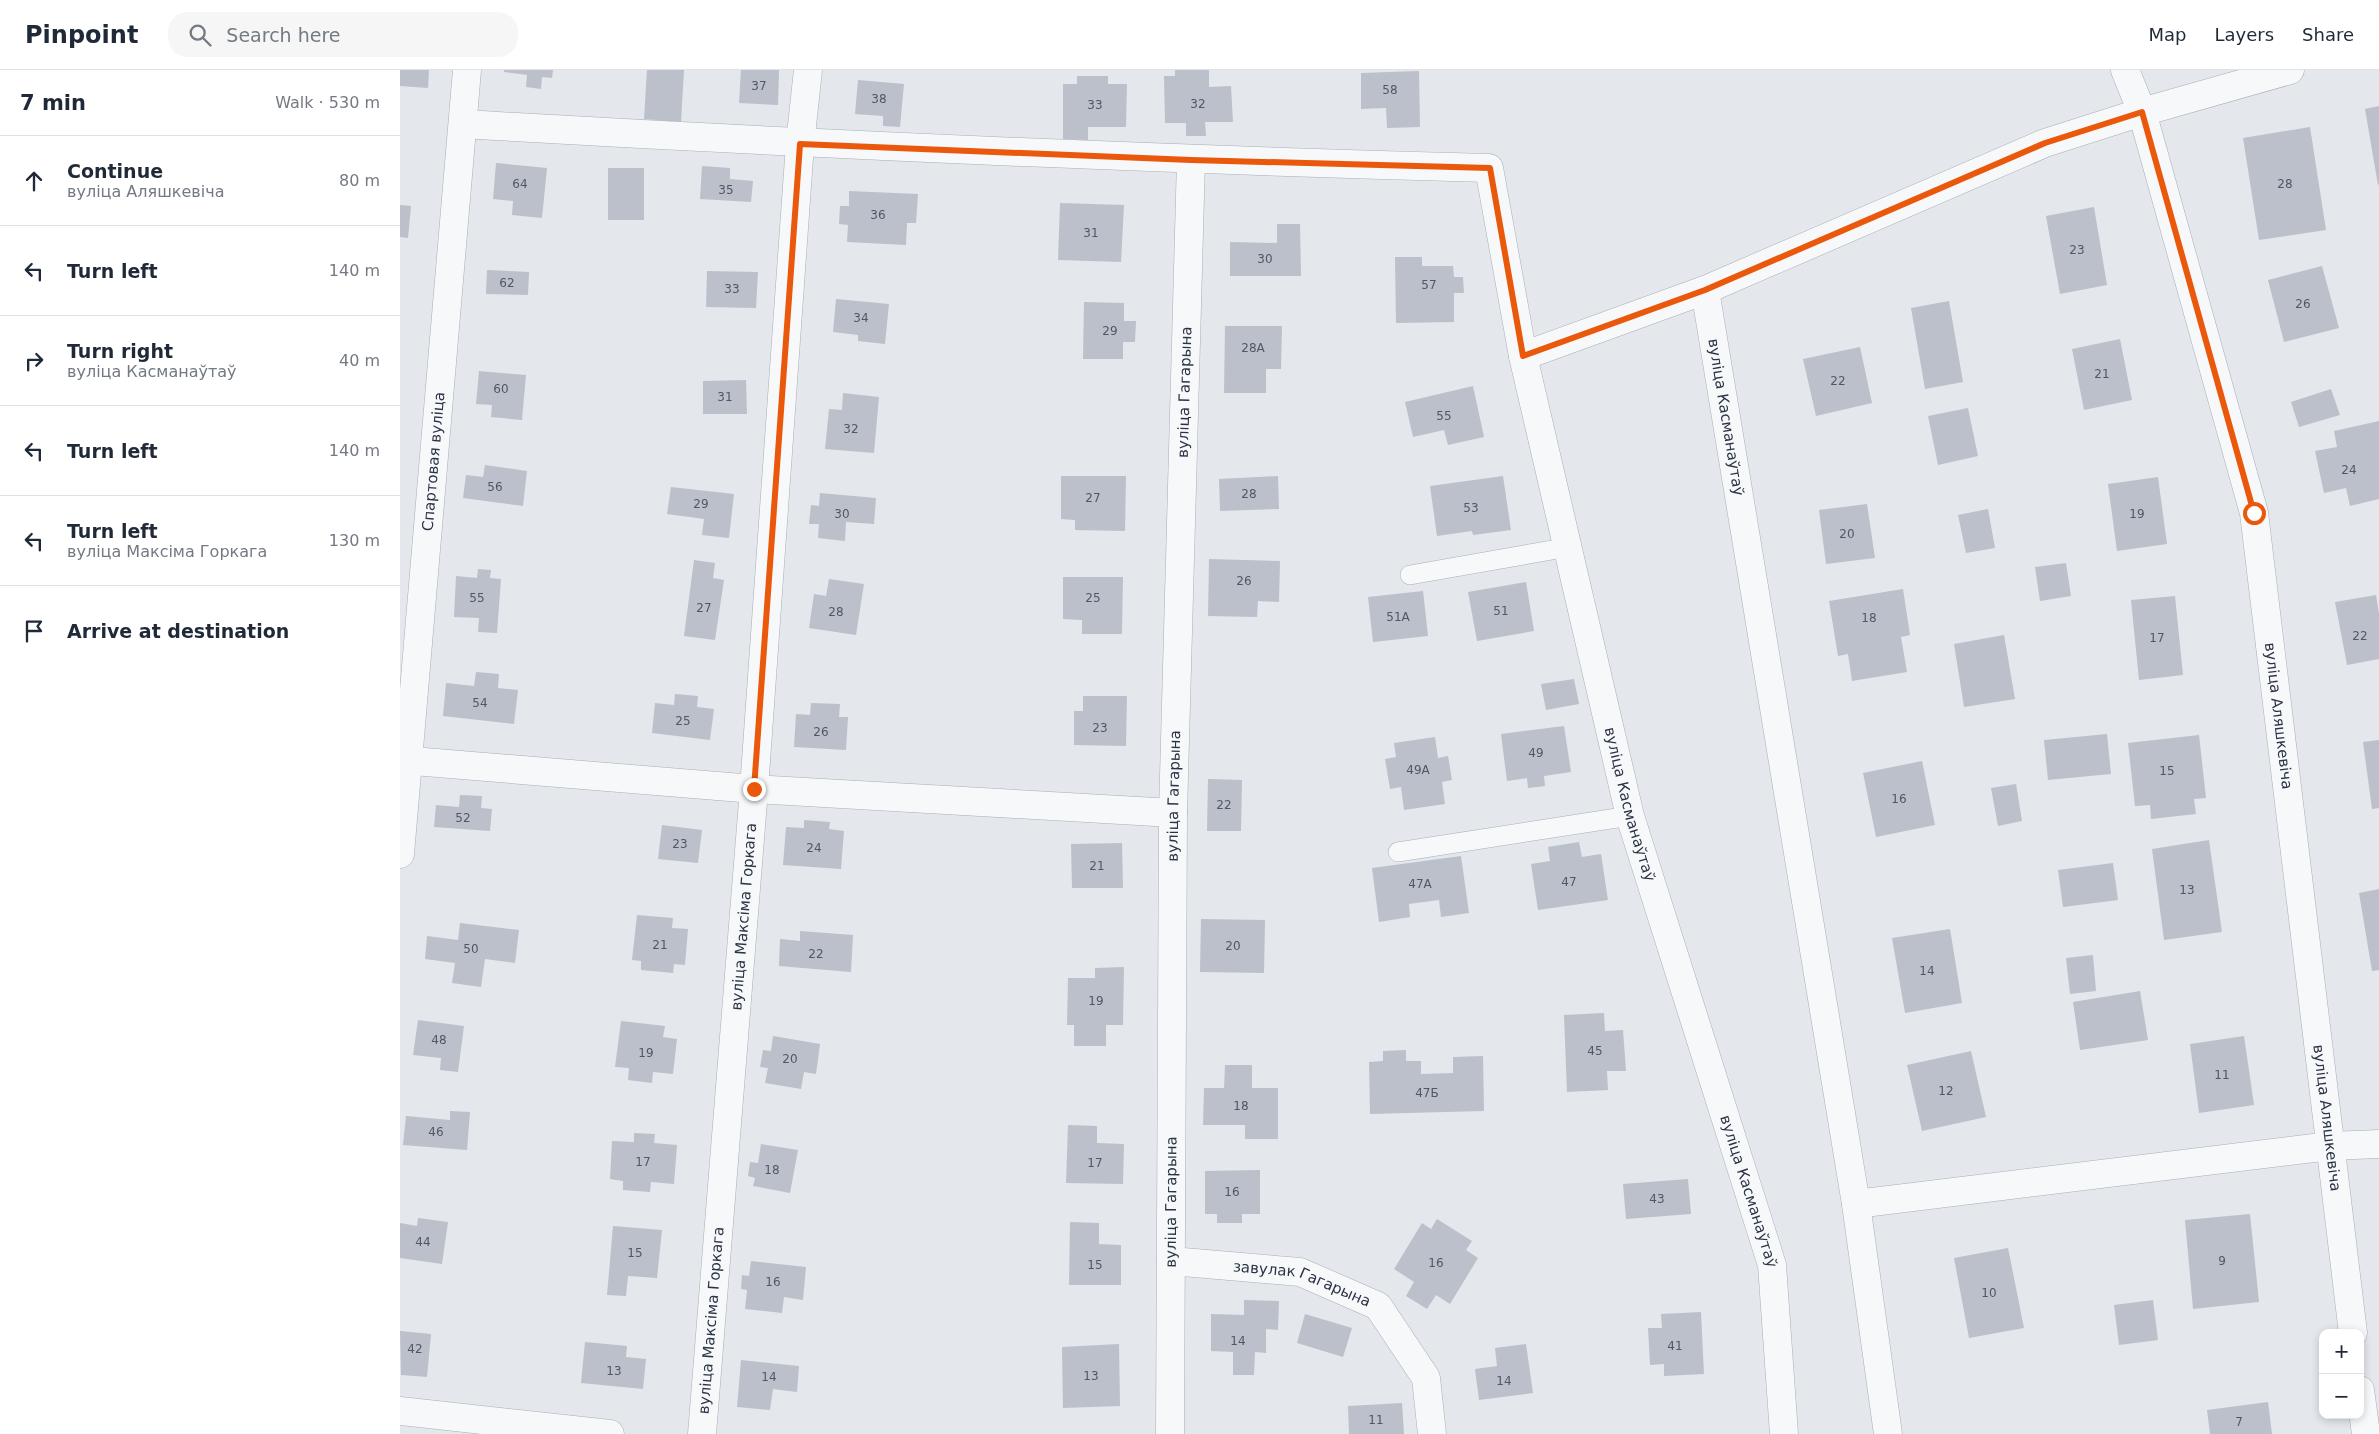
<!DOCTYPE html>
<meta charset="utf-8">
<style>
body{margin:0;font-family:"DejaVu Sans",sans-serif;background:#f6f6f7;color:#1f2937}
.controls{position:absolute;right:15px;bottom:15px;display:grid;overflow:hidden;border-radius:10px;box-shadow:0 2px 8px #0003}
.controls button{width:45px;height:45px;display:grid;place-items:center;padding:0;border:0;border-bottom:1px solid #e0e1e3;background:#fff;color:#1f2937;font:25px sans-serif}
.stop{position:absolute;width:15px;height:15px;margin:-11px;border:4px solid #ea580c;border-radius:50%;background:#fff}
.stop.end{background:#ea580c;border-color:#fff;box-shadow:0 1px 5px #0008}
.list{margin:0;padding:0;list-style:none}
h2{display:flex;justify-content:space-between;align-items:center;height:65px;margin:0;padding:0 20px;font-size:21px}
h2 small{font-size:16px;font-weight:400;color:#747a83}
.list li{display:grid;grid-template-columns:32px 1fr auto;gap:15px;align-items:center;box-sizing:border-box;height:90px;padding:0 20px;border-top:1px solid #e0e1e3}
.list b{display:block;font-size:19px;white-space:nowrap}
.list p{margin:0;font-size:16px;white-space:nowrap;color:#747a83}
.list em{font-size:16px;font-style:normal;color:#747a83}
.icon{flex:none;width:28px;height:28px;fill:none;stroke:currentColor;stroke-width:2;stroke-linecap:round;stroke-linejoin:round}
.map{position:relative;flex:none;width:1979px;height:1364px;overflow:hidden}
header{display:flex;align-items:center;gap:30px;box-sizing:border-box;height:70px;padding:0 25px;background:#fff;border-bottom:1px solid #e0e1e3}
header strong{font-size:24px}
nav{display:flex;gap:28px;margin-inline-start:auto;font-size:18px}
.search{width:350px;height:45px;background:#f6f6f7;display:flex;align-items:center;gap:12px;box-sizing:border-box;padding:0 18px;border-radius:20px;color:#747a83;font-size:19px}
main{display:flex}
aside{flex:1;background:#fff}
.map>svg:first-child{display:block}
.building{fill:#bbc0ca}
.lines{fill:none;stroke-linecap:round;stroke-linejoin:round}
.service-casing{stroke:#a9aeb7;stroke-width:20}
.minor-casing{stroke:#a9aeb7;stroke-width:29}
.service{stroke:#f7f8fa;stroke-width:19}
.minor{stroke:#f7f8fa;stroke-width:28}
.route{stroke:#ea580c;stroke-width:6}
.labels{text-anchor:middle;stroke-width:4;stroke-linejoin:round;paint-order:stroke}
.number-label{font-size:12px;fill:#4f5766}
.street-label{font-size:15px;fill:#2b3445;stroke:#f4f6f9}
</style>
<header>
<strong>Pinpoint</strong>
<div class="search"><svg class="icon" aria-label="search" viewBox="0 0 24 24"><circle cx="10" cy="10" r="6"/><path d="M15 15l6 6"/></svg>Search here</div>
<nav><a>Map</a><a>Layers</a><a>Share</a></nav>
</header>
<main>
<aside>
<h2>7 min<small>Walk · 530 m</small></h2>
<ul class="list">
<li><svg class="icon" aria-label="ahead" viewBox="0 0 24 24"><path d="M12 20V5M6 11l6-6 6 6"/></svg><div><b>Continue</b><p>вуліца Аляшкевіча</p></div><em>80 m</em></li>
<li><svg class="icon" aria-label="left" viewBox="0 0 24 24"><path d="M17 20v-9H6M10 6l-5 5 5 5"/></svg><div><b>Turn left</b></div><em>140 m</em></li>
<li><svg class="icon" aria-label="right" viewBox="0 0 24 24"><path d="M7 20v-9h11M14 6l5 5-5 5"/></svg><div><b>Turn right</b><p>вуліца Касманаўтаў</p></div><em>40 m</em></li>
<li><svg class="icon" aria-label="left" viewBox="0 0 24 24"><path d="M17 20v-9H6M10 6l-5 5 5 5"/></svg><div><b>Turn left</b></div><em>140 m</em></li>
<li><svg class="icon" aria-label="left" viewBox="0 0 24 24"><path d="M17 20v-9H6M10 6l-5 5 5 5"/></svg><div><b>Turn left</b><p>вуліца Максіма Горкага</p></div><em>130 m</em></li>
<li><svg class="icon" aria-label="arrive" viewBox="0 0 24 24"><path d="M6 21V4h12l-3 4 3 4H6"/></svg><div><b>Arrive at destination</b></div></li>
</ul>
</aside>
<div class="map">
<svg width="1979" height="1364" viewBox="0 0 1979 1364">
<rect width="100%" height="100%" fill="#e4e7ec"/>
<g class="building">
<polygon points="0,0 29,0 28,18 0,16"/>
<polygon points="104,0 153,0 152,8 142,7 141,19 126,17 127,5 104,2"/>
<polygon points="247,0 284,0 281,52 244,49"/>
<polygon points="341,0 379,0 378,35 339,33"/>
<polygon points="775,0 809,0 809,17 831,16 833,52 805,52 806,66 786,66 786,53 765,53 764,6 775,6"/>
<polygon points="1019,1 1020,57 987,58 986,38 961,39 961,3"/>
<polygon points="677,6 708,6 708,14 727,14 726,57 688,57 688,70 663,69 663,14 677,14"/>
<polygon points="458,10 504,14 500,57 483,56 483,46 455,44"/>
<polygon points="1979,36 1979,114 1978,115 1965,39"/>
<polygon points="1910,57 1926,160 1859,170 1843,68"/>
<polygon points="96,93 147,98 142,148 112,145 113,131 93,129"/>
<polygon points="302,96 330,98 330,109 353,111 351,132 300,129"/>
<rect x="208" y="98" width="36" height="52"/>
<polygon points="449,121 518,124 516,153 507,153 506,175 447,172 448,155 439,154 440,136 449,136"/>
<polygon points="660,133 724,135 721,192 658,190"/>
<polygon points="0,135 11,136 8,168 0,167"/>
<polygon points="1694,137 1707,215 1660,224 1646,146"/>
<polygon points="877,154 900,154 901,206 830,206 830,172 877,173"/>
<polygon points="995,187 1022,187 1022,196 1053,196 1054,207 1063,207 1064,223 1054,223 1054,252 996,253"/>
<polygon points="1922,196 1939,258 1884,272 1868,210"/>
<polygon points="87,200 129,202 128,225 86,224"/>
<polygon points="307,201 358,202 356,238 306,237"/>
<polygon points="436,229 489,234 485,274 458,271 458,265 433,262"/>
<polygon points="1549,231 1563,312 1525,319 1511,238"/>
<polygon points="684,232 724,233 724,251 736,251 735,272 723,272 723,289 683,289"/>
<polygon points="825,256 882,256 881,299 866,299 866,323 824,323"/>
<polygon points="1720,269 1732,330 1684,340 1672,279"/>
<polygon points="1460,277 1472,333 1416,346 1403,289"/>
<polygon points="79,301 126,305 122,350 91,347 92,335 76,334"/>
<polygon points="346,310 347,344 303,344 303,311"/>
<polygon points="1073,316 1084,367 1048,375 1044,360 1013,367 1005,332"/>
<polygon points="1931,319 1940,345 1899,357 1891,332"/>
<polygon points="443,323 479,327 474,383 425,379 429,339 442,340"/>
<polygon points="1568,338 1578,386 1538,395 1528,346"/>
<polygon points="1979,351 1979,429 1950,436 1946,418 1924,423 1915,381 1937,377 1934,361"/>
<polygon points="85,395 127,401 123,436 63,428 66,405 83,407"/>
<polygon points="661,406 726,406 725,461 675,460 675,450 661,449"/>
<polygon points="878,406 879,439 820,441 819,409"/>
<polygon points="1103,406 1111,460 1073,465 1072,461 1037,466 1030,416"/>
<polygon points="1758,407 1767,474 1717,481 1708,414"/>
<polygon points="271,417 334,424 329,468 302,465 304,449 267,444"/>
<polygon points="420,423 476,428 474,454 446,452 445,471 418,468 419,454 409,454 411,435 419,436"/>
<polygon points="1467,434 1475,488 1426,494 1419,440"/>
<polygon points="1588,439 1595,478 1566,483 1558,445"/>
<polygon points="809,489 880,491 879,532 858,531 857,547 808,546"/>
<polygon points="294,490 315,493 313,508 324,510 315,570 284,566"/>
<polygon points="1666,493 1671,526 1640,531 1635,497"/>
<polygon points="78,499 91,500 90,508 101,509 97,563 78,562 79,548 54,547 56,506 77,508"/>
<polygon points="663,507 723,507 722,564 682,564 682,550 663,549"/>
<polygon points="429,509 464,514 456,565 409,558 414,524 426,526"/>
<polygon points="1126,512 1134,561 1077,571 1068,522"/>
<polygon points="1503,519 1510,565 1501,567 1507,602 1452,611 1448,584 1438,586 1429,531"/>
<polygon points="1023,521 1028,566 973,572 968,527"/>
<polygon points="1976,525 1979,544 1979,589 1947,595 1935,532"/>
<polygon points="1775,526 1783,605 1739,610 1731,530"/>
<polygon points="1604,565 1615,629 1564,637 1554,574"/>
<polygon points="76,602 99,604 98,618 118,620 114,654 43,646 46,613 74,616"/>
<polygon points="1174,609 1179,634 1146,640 1141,614"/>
<polygon points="275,624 298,626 297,637 314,639 310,670 252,663 255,633 274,635"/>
<polygon points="683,626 727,626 726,676 674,675 674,641 683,641"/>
<polygon points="411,633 440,634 439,647 448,647 446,680 394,677 396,644 410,645"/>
<polygon points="1164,656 1171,702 1144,706 1145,716 1128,718 1127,708 1107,711 1101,664"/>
<polygon points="1707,664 1711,704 1648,710 1644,670"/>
<polygon points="1799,665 1806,728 1794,729 1796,744 1751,749 1750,735 1735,736 1728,673"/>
<polygon points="1035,667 1038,688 1048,686 1052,710 1042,712 1045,734 1004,740 1001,717 990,719 985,689 996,687 994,673"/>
<polygon points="1979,670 1979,738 1972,739 1963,672"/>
<polygon points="1522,691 1535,755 1476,767 1463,703"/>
<polygon points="808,709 842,710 841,761 807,761"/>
<polygon points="1616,714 1622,751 1598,756 1591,718"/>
<polygon points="60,725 82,726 81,738 92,739 90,761 34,757 36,735 59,737"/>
<polygon points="404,750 430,752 429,759 444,761 441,799 383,795 386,757 404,758"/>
<polygon points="262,755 302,760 298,793 258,789"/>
<polygon points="1809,770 1822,862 1764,870 1752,779"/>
<polygon points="1179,772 1182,787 1201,784 1208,830 1138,840 1131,794 1150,791 1148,777"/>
<polygon points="722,773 723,818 672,818 671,774"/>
<polygon points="1061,786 1069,843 1041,847 1039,830 1009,834 1010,847 979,852 972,798"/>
<polygon points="1713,793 1718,830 1663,837 1658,800"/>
<polygon points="1979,819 1979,900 1972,901 1959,823"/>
<polygon points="237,845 273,848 272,858 288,859 285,895 274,894 273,903 241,900 241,891 232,890"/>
<polygon points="801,849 865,850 864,903 800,902"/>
<polygon points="60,853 119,860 115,893 85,889 81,917 52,913 55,893 25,889 27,866 58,870"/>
<polygon points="1550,859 1562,933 1505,943 1492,868"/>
<polygon points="400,861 453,865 451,902 379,896 380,869 400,871"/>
<polygon points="1693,885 1696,921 1670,924 1666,888"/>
<polygon points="724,897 723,955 706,955 706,976 674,976 674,955 667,955 668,908 695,908 695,898"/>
<polygon points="1740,921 1748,970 1680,980 1673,932"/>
<polygon points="1204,943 1205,961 1223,960 1226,1001 1207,1001 1208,1020 1167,1022 1164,945"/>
<polygon points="18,950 64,956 58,1002 40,1000 41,988 13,985"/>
<polygon points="221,951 265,956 263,967 277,969 273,1004 253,1002 252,1013 228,1010 229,998 215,997"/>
<polygon points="373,966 420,974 416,1004 404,1002 401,1019 365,1013 368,998 360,997 363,980 371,981"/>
<polygon points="1844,966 1854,1035 1799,1043 1790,974"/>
<polygon points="1006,980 1006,991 1021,991 1021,1004 1053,1003 1053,987 1083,986 1084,1041 970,1044 969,992 983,991 983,981"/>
<polygon points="1571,981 1586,1047 1522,1061 1507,995"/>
<polygon points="825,995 852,995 852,1018 878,1018 878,1069 845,1069 845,1055 803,1055 804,1018 824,1018"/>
<polygon points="50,1041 70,1042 67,1080 3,1075 6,1046 50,1050"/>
<polygon points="668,1055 697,1056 697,1073 724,1074 723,1114 666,1113"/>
<polygon points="234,1063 255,1064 254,1073 277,1075 274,1114 251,1112 250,1122 223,1120 223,1111 210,1109 212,1071 234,1072"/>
<polygon points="361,1074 398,1080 390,1123 353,1116 355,1108 348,1106 350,1092 358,1093"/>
<polygon points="860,1100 860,1144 842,1144 842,1153 817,1153 817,1144 805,1144 805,1101"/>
<polygon points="1288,1109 1291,1144 1226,1149 1223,1114"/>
<polygon points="1850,1144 1859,1232 1793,1239 1785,1150"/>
<polygon points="18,1148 48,1152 42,1194 0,1188 0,1153 17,1156"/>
<polygon points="1037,1149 1072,1171 1066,1180 1078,1188 1050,1234 1036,1225 1027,1239 1006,1226 1014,1212 994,1199 1022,1153 1031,1159"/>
<polygon points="670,1152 699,1153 699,1174 721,1175 721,1215 669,1215"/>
<polygon points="213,1156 262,1160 257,1208 228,1206 226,1226 207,1225"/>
<polygon points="1608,1178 1624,1258 1569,1268 1554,1188"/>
<polygon points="351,1191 406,1197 403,1230 384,1227 382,1243 345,1239 347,1220 341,1219 342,1205 349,1206"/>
<polygon points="844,1230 879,1231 878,1260 866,1259 866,1283 855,1282 854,1305 833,1305 833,1282 811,1281 811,1244 844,1245"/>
<polygon points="1753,1230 1758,1270 1719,1275 1714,1235"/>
<polygon points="1301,1242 1304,1304 1264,1306 1264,1294 1250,1295 1248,1258 1262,1258 1261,1244"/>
<polygon points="905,1244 952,1258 943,1287 897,1273"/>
<polygon points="0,1261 31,1264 27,1307 1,1305"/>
<polygon points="185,1272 227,1276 226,1287 246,1289 243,1319 181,1313"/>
<polygon points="719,1274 720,1336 663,1338 662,1277"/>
<polygon points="1126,1274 1133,1323 1079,1330 1075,1299 1097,1296 1095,1278"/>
<polygon points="341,1290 399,1296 397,1322 373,1319 370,1340 337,1337"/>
<polygon points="1868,1332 1872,1364 1810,1364 1807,1340"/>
<polygon points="1002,1333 1004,1364 949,1364 948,1336"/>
</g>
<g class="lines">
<g class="service-casing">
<g id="service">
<polyline points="1010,505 1152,480"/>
<polyline points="998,782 1230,746"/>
</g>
</g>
<g class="minor-casing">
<g id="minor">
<path id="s1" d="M1725,0L1742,42L1854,443L1953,1263"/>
<path id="s2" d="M63,54C405,74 747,89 1089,98L1123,286L1230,746L1372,1195L1384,1364"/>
<path id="s3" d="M1305,220L1456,1134L1488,1364"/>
<polyline points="1123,286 1305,220 1645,73 1742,42 1890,0"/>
<polyline points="0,690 354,719 773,743"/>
<path id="s4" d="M0,784L67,0"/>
<polyline points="1456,1134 1930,1076 1979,1074"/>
<path id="s5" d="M771,1191L900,1202L978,1236L1026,1308L1032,1364"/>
<polyline points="1960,1320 1966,1364"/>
<polyline points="0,1341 210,1364"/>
<path id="s6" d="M302,1364L354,719L400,74L408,0"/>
<path id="s7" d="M770,1364L773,743L791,90"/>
</g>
</g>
<use href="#service" class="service"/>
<use href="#minor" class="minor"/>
</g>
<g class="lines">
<polyline class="route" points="354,719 400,74 791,90 1090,98 1123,286 1305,220 1645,73 1742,42 1854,443"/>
</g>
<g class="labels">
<g class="number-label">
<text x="359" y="20">37</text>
<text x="990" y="24">58</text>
<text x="479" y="33">38</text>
<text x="798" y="38">32</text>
<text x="695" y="39">33</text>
<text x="120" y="118">64</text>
<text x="1885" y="118">28</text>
<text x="326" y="124">35</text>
<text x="478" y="149">36</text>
<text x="691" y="167">31</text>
<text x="1677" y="184">23</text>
<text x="865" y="193">30</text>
<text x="107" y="217">62</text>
<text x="1029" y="219">57</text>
<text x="332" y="223">33</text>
<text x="1903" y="238">26</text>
<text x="461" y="252">34</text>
<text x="710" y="265">29</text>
<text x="853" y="282">28А</text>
<text x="1702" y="308">21</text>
<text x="1438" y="315">22</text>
<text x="101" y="323">60</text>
<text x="325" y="331">31</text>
<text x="1044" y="350">55</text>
<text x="451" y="363">32</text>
<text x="1949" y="404">24</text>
<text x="95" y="421">56</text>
<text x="849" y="428">28</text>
<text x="693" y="432">27</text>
<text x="301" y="438">29</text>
<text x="1071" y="442">53</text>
<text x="442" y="448">30</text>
<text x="1737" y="448">19</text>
<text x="1447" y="468">20</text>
<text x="844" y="515">26</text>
<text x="77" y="532">55</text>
<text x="693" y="532">25</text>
<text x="304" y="542">27</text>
<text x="1101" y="545">51</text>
<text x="436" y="546">28</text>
<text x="998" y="551">51А</text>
<text x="1469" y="552">18</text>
<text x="1960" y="570">22</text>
<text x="1757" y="572">17</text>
<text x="80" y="637">54</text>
<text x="283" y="655">25</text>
<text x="700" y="662">23</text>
<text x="421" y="666">26</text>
<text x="1136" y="687">49</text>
<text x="1018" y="704">49А</text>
<text x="1767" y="705">15</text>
<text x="1499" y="733">16</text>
<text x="824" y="739">22</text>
<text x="63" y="752">52</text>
<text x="280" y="778">23</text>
<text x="414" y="782">24</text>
<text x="697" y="800">21</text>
<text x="1169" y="816">47</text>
<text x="1020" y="818">47А</text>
<text x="1787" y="824">13</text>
<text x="260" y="879">21</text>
<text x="833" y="880">20</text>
<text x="71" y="883">50</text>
<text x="416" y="888">22</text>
<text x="1527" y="905">14</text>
<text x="696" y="935">19</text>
<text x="39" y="974">48</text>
<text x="1195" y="985">45</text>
<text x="246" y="987">19</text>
<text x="390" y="993">20</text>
<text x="1822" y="1009">11</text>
<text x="1546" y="1025">12</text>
<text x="1027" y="1027">47Б</text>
<text x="841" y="1040">18</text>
<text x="36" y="1066">46</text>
<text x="243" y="1096">17</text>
<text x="695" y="1097">17</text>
<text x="372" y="1104">18</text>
<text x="832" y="1126">16</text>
<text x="1257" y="1133">43</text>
<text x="23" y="1176">44</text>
<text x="235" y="1187">15</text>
<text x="1822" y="1195">9</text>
<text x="1036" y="1197">16</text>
<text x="695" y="1199">15</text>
<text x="373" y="1216">16</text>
<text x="1589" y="1227">10</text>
<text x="838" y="1275">14</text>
<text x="1275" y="1280">41</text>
<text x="15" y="1283">42</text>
<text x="214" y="1305">13</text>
<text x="691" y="1310">13</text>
<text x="369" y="1311">14</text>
<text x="1104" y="1315">14</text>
<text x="976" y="1354">11</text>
<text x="1839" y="1356">7</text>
</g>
<g class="street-label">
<text dy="5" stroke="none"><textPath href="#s7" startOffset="1042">вуліца Гагарына</textPath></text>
<text dy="5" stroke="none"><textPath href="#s3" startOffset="129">вуліца Касманаўтаў</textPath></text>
<text dy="5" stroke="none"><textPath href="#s4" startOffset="394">Спартовая вуліца</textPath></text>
<text dy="5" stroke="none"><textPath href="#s1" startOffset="666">вуліца Аляшкевіча</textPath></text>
<text dy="5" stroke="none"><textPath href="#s7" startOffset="638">вуліца Гагарына</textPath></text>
<text dy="5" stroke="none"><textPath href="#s2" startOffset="1679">вуліца Касманаўтаў</textPath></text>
<text dy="5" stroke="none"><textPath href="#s6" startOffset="519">вуліца Максіма Горкага</textPath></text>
<text dy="5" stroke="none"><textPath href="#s1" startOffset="1071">вуліца Аляшкевіча</textPath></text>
<text dy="5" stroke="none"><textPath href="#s2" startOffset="2084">вуліца Касманаўтаў</textPath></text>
<text dy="5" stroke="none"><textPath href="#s7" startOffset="232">вуліца Гагарына</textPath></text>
<text dy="5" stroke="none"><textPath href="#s5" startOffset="134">завулак Гагарына</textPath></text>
<text dy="5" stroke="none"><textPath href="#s6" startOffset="114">вуліца Максіма Горкага</textPath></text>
</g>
</g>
</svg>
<div class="controls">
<button>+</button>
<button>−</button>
</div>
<div class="stop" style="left:1854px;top:443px"></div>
<div class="stop end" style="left:354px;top:719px"></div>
</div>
</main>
